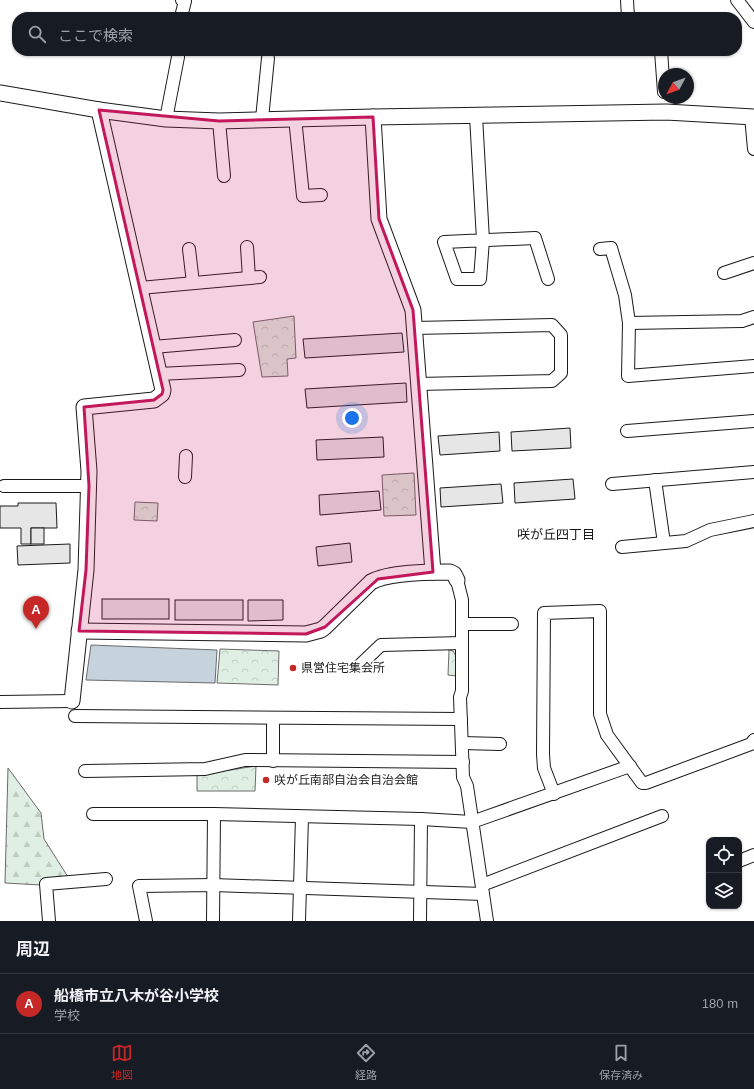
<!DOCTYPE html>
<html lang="ja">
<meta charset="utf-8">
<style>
body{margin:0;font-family:Arial,"Noto Sans JP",sans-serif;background:#242831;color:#f1f3f6}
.controls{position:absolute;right:12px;bottom:12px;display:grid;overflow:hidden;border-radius:8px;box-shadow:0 1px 3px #0004}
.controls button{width:36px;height:36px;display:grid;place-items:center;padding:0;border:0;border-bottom:1px solid #363941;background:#171b24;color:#f1f3f6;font:20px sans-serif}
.compass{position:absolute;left:658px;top:68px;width:36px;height:36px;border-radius:50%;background:#171b24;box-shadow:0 1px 3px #0004;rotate:229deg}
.you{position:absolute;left:352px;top:418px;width:14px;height:14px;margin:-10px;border:3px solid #fff;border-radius:50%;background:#1a73e8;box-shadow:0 0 0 6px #1a73e833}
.badge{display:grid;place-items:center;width:26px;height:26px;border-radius:50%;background:#c62828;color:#fff;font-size:13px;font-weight:700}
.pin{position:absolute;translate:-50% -33px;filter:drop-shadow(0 1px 2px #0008)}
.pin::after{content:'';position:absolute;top:21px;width:14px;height:12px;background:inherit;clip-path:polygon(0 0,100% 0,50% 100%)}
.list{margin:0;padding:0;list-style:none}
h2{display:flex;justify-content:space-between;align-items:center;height:52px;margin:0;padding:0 16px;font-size:17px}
h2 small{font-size:13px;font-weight:400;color:#9ea1a6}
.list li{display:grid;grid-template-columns:26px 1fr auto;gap:12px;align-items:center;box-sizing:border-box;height:60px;padding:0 16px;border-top:1px solid #363941}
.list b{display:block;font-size:15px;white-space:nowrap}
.list p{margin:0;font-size:13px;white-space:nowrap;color:#9ea1a6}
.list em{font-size:13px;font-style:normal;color:#9ea1a6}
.icon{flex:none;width:22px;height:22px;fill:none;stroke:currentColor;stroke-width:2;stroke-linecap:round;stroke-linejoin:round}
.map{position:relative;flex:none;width:754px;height:921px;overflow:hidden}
.search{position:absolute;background:#171b24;box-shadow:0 1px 3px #0004;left:12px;right:12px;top:12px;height:44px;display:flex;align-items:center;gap:10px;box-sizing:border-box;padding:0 14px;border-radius:16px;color:#9ea1a6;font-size:15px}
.sheet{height:112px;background:#171b24}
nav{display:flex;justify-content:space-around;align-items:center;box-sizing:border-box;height:56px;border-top:1px solid #363941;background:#171b24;font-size:11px;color:#9ea1a6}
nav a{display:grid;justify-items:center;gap:2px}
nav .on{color:#c62828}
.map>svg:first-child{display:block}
.forest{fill:url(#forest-firs);stroke:#6a6a6a}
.park{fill:url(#park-crowns);stroke:#6a6a6a}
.water{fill:#c6d2dc;stroke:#6a6a6a}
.building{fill:#e6e6e6;stroke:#1a1a1a}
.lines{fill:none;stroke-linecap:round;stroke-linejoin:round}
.minor-casing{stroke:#1a1a1a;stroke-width:14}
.tertiary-casing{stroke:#1a1a1a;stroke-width:17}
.minor{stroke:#fff;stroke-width:12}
.tertiary{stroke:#fff;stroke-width:15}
.marked{fill:#c2185b;fill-opacity:0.2;stroke:#c2185b;stroke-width:3;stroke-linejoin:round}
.poi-dot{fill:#c62828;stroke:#fff;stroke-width:1.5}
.labels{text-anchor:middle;stroke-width:3;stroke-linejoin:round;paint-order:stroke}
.poi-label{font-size:12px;fill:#1a1a1a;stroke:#fff;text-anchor:start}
.neighbourhood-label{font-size:13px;fill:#1a1a1a;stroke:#fff}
</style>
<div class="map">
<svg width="754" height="921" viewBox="0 0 754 921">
<defs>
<pattern id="forest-firs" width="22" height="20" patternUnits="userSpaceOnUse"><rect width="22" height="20" fill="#e0efe3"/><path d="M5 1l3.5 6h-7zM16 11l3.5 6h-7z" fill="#c0ccc2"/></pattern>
<pattern id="park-crowns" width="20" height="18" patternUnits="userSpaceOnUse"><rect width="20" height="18" fill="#e0efe3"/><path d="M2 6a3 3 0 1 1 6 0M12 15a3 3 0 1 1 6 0" fill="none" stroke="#c0ccc2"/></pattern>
</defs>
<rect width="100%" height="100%" fill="#fff"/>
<polygon class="forest" points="8,768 41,813 44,839 68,877 41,885 5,883"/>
<g class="park">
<polygon points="294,316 296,358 287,359 288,376 262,377 253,322"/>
<polygon points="414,473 416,515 384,516 382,475"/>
<polygon points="135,502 158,503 157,521 134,520"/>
<polygon points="220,649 279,651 278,685 217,683"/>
<polygon points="449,650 453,651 457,658 457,676 448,675"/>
<polygon points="256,766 255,791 197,791 197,775"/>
</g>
<polygon class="water" points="91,645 217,650 215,683 86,680"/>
<g class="building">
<polygon points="402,333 404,352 305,358 303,339"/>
<polygon points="406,383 407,402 307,408 305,389"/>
<polygon points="570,428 571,448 512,451 511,432"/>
<polygon points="499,432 500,451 440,455 438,436"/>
<polygon points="383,437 384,457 317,460 316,440"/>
<polygon points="573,479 575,499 515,503 514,483"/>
<polygon points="501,484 503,503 441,507 440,488"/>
<polygon points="379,491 381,510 320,515 319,495"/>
<polygon points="18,503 56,503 57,528 31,528 31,544 21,544 21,528 0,528 0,506 18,506"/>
<rect x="31" y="528" width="13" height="16"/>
<polygon points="350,543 352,562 318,566 316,547"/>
<polygon points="70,544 70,563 18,565 17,546"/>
<rect x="102" y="599" width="67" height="20"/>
<rect x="175" y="600" width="68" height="20"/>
<polygon points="248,600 283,600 283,620 248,621"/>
</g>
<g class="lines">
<g class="minor-casing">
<g id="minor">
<polyline points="627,0 628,17"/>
<polyline points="737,0 754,22"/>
<polyline points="181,17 185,1 182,0"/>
<polyline points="661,51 664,92"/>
<polyline points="476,116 483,240 480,279 457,279 444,242 535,238 548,279"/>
<polyline points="751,116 754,149"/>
<polyline points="295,118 303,196 321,195"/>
<polyline points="166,119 178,57 178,51"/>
<polyline points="262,119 268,58"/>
<polyline points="219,121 224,176"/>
<polyline points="247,247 249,278"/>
<polyline points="189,249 193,283"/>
<polyline points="600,249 611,248 625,295 629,323 628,376 754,366"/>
<polyline points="724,273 754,263"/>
<polyline points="140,288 260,277"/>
<polyline points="629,323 742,321 754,317"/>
<polyline points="414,328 552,325 561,335 561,373 552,381 418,384"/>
<polyline points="153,347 235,340"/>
<polyline points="159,374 239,370"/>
<polyline points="627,431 754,421"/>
<polyline points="185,477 186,456"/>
<polyline points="655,480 664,543"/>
<polyline points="612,484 754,472"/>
<polyline points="4,486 89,486"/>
<polyline points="622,547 686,541 710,530 754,521"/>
<polyline points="457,580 462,600 462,691 460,697 463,777 467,786 487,921"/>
<polyline points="463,624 512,624"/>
<polyline points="359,666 381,645 462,643"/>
<polyline points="0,702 72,701"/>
<polyline points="75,716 461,719"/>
<polyline points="462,743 500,744"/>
<polyline points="273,761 273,718"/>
<polyline points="85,771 205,769 245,760 463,762"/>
<polyline points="554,794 544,768 543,754 544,613 600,611 600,714 607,735 642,783 646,783 751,744 754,740"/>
<polyline points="93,814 214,814 421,819 472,822 630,766"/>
<polyline points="739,861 754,855"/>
<polyline points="482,885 662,816"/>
<polyline points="49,921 46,884 106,879"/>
<polyline points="146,921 139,886 213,885 483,894"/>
<polyline points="213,921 214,814"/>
<polyline points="299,921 302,817"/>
<polyline points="420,921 421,819"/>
</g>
</g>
<g class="tertiary-casing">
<g id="tertiary">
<polyline points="0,93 99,110 166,119 219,121 373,117 666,112 754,117"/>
<polyline points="373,117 379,219 413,310 433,572"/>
<path d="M79,631L306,634L321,630L325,627L371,582C389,572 429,572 450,572L454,574L457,580"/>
<polyline points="72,701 86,570 89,471 84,407 154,400 162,394 163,390 99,110"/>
</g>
</g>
<use href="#minor" class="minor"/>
<use href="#tertiary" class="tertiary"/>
</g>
<path class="marked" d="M99,110L219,121L373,117L379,219L413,310L433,572L378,579L325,627L306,634L79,631L86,570L89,486L84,407L154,400L162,394L163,390Z"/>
<g class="poi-dot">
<circle cx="293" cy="668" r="4"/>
<circle cx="266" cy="780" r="4"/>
</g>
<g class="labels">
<g class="poi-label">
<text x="301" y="672">県営住宅集会所</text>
<text x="274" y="784">咲が丘南部自治会自治会館</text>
</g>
<g class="neighbourhood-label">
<text x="556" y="539">咲が丘四丁目</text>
</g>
</g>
</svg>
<div class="controls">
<button><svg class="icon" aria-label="locate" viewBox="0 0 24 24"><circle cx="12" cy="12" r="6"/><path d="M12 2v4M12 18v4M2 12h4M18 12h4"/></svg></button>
<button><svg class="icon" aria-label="layers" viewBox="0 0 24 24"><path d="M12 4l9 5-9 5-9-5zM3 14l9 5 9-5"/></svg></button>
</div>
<svg class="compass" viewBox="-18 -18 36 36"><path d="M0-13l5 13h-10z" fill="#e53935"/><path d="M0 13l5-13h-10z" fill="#9ea1a6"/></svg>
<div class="you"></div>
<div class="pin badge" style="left:36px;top:629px">A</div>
<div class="search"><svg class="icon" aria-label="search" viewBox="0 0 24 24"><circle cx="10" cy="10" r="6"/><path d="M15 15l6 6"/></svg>ここで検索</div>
</div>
<section class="sheet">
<h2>周辺<small></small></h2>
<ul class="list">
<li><span class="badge">A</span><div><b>船橋市立八木が谷小学校</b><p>学校</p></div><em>180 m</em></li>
</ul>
</section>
<nav>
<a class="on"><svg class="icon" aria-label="map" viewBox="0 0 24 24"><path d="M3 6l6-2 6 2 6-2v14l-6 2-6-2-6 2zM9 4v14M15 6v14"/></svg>地図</a>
<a><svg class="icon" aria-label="directions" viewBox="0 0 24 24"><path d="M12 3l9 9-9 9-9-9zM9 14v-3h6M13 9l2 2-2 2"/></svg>経路</a>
<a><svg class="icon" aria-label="saved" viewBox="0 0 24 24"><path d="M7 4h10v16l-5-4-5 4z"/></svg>保存済み</a>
</nav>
